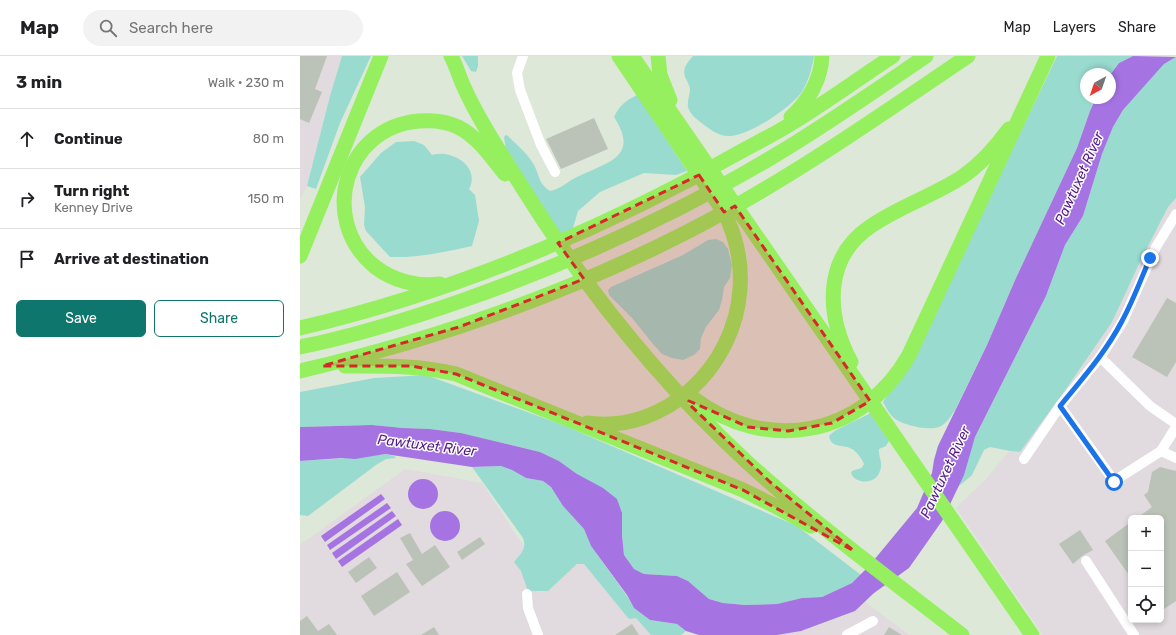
<!DOCTYPE html>
<meta charset="utf-8">
<style>
body{margin:0;font-family:Rubik,sans-serif;background:#f2f2f2;color:#202124}
.controls{position:absolute;right:12px;bottom:12px;display:grid;overflow:hidden;border-radius:6px;box-shadow:0 2px 6px #0003}
.controls button{width:36px;height:36px;display:grid;place-items:center;padding:0;border:0;border-bottom:1px solid #e0e0e0;background:#fff;color:#202124;font:20px sans-serif}
.compass{position:absolute;left:780px;top:12px;width:36px;height:36px;border-radius:50%;background:#fff;box-shadow:0 2px 6px #0003;rotate:220deg}
.stop{position:absolute;width:12px;height:12px;margin:-9px;border:3px solid #1a73e8;border-radius:50%;background:#fff}
.stop.end{background:#1a73e8;border-color:#fff;box-shadow:0 1px 4px #0008}
.list{margin:0;padding:0;list-style:none}
h2{display:flex;justify-content:space-between;align-items:center;height:52px;margin:0;padding:0 16px;font-size:17px}
h2 small{font-size:13px;font-weight:400;color:#757577}
.list li{display:grid;grid-template-columns:26px 1fr auto;gap:12px;align-items:center;box-sizing:border-box;height:60px;padding:0 16px;border-top:1px solid #e0e0e0}
.list b{display:block;font-size:15px;white-space:nowrap}
.list p{margin:0;font-size:13px;white-space:nowrap;color:#757577}
.list em{font-size:13px;font-style:normal;color:#757577}
.actions{display:flex;gap:8px;padding:12px 16px}
.actions a{flex:1;padding:9px 0;border:1px solid #0f766e;border-radius:6px;text-align:center;font-size:14px;color:#0f766e}
.actions .main{background:#0f766e;color:#fff}
.icon{flex:none;width:22px;height:22px;fill:none;stroke:currentColor;stroke-width:2;stroke-linecap:round;stroke-linejoin:round}
.map{position:relative;flex:none;width:876px;height:579px;overflow:hidden}
header{display:flex;align-items:center;gap:24px;box-sizing:border-box;height:56px;padding:0 20px;background:#fff;border-bottom:1px solid #e0e0e0}
header strong{font-size:19px}
nav{display:flex;gap:22px;margin-inline-start:auto;font-size:14px}
.search{width:280px;height:36px;background:#f2f2f2;display:flex;align-items:center;gap:10px;box-sizing:border-box;padding:0 14px;border-radius:22px;color:#757577;font-size:15px}
main{display:flex}
aside{flex:1;background:#fff}
.map>svg:first-child{display:block}
.industrial{fill:#e1dade;fill-rule:evenodd}
.green{fill:#9adbd0}
.water{fill:#a574e2}
.building{fill:#bbc3b9}
.lines{fill:none;stroke-linecap:round;stroke-linejoin:round}
.minor{stroke:#fff;stroke-width:10}
.highway{stroke:#96ef5e;stroke-width:15}
.route{stroke:#1a73e8;stroke-width:5}
.marked{fill:#d62828;fill-opacity:0.2;stroke:#d62828;stroke-width:3;stroke-dasharray:8 5;stroke-linejoin:round}
.labels{text-anchor:middle;stroke-width:3;stroke-linejoin:round;paint-order:stroke}
.water-label{font-size:14px;font-style:italic;fill:#531989;stroke:#fff}
</style>
<header>
<strong>Map</strong>
<div class="search"><svg class="icon" aria-label="search" viewBox="0 0 24 24"><circle cx="10" cy="10" r="6"/><path d="M15 15l6 6"/></svg>Search here</div>
<nav><a>Map</a><a>Layers</a><a>Share</a></nav>
</header>
<main>
<aside>
<h2>3 min<small>Walk · 230 m</small></h2>
<ul class="list">
<li><svg class="icon" aria-label="ahead" viewBox="0 0 24 24"><path d="M12 20V5M6 11l6-6 6 6"/></svg><div><b>Continue</b></div><em>80 m</em></li>
<li><svg class="icon" aria-label="right" viewBox="0 0 24 24"><path d="M7 20v-9h11M14 6l5 5-5 5"/></svg><div><b>Turn right</b><p>Kenney Drive</p></div><em>150 m</em></li>
<li><svg class="icon" aria-label="arrive" viewBox="0 0 24 24"><path d="M6 21V4h12l-3 4 3 4H6"/></svg><div><b>Arrive at destination</b></div></li>
</ul>
<div class="actions"><a class="main">Save</a><a>Share</a></div>
</aside>
<div class="map">
<svg width="876" height="579" viewBox="0 0 876 579">
<rect width="100%" height="100%" fill="#dde8d9"/>
<g class="industrial">
<polygon points="0,0 42,0 30,40 7,130 0,143"/>
<path d="M876,142V579H743L656,452L687,422L704,401L710,395L720,396L839,208L868,151ZM831,462H861V564H831Z"/>
<polygon points="105,413 182,427 248,527 248,535 277,508 284,508 328,562 330,563 336,562 351,579 0,579 0,489"/>
<polygon points="565,546 609,579 477,579 501,575 541,561 555,555"/>
</g>
<g class="green">
<polygon points="42,0 71,0 40,67 16,133 7,130 30,40"/>
<polygon points="162,0 178,0 178,10 176,16 171,15"/>
<path d="M393,0H514C512,13 508,27 501,37C489,53 451,78 431,80C421,81 412,75 404,69C398,64 390,59 388,51C387,44 390,39 390,33C389,28 387,25 385,21C382,12 388,6 393,0Z"/>
<path d="M757,0H833L819,7L810,19L786,18V42H796L790,55L777,92L716,222L687,289L655,354C651,360 647,367 641,370C631,376 602,369 594,362C589,358 586,351 583,346L593,330L712,94Z"/>
<polygon points="876,1 876,142 868,151 839,208 812,266 766,333 720,396 710,395 690,391 684,394 672,419 659,430 675,381 746,240 765,189 783,160 802,98 813,71 823,54 864,8"/>
<path d="M337,39L387,115L376,119L344,117L300,136L278,155L273,172L260,179L206,94L204,81L206,79L208,80C217,89 228,98 234,109C240,120 238,127 250,135C261,133 268,125 277,121C308,106 340,101 314,61C320,49 325,45 337,39Z"/>
<path d="M114,85L124,89L132,99C152,93 181,111 169,133L175,139L179,165L172,190C145,196 118,202 90,201L66,175L64,169L65,151L60,121L81,97L96,86Z"/>
<polygon points="416,183 423,186 428,193 432,209 430,222 424,231 422,244 419,254 406,271 401,282 400,293 394,299 383,304 372,302 362,298 353,288 332,262 309,239 308,234 311,231 383,199 408,184"/>
<polygon points="126,319 263,369 497,470 561,519 552,527 522,541 502,542 477,548 445,549 423,547 409,543 388,525 377,520 344,518 334,513 324,499 322,479 277,418 259,405 240,396 161,377 130,373 103,372 72,369 0,371 0,336 74,322"/>
<path d="M570,357L589,385L586,390L579,393C578,402 585,408 578,419C573,428 555,428 551,417L552,415C557,412 561,415 564,408C562,403 557,396 552,393C544,388 531,393 529,380C534,373 561,363 570,357Z"/>
<path d="M85,398L94,400L96,402L86,403L76,409L8,460L0,459V405C29,403 57,402 85,398Z"/>
<path d="M201,410L212,414L226,422L243,425L251,431L263,450L284,473L291,490L327,540L334,552L350,564L377,568L386,575L381,579H351L336,562L330,563L328,562L284,508H277L248,535H228L221,515L214,506C221,497 227,493 223,482L172,411Z"/>
</g>
<g class="water">
<polygon points="833,0 876,1 864,8 823,54 813,71 802,98 783,160 765,189 746,240 675,381 664,419 642,465 609,512 574,537 555,555 501,575 477,579 399,579 386,575 377,568 350,564 334,552 327,539 291,490 284,473 263,450 251,431 243,425 226,422 212,414 201,410 172,411 85,398 55,403 42,402 0,405 0,371 72,369 103,372 130,373 161,377 240,396 259,405 277,418 303,432 317,443 322,457 322,479 324,499 334,513 344,518 377,520 388,525 409,543 423,547 445,549 477,548 502,542 522,541 552,527 569,510 617,452 632,417 634,404 638,390 687,289 716,222 777,92 790,55 796,42 810,42 810,19 819,7"/>
<circle cx="123" cy="438" r="15"/>
<polygon points="81,438 85,443 25,486 21,480"/>
<polygon points="87,447 91,452 30,494 27,489"/>
<polygon points="92,455 96,460 36,503 32,497"/>
<circle cx="145" cy="470" r="15"/>
<polygon points="98,463 102,469 42,511 38,505"/>
</g>
<g class="building">
<polygon points="0,0 27,0 15,33 22,36 9,67 0,63"/>
<polygon points="294,62 308,93 261,113 246,83"/>
<polygon points="867,242 876,247 876,306 867,321 832,301"/>
<polygon points="860,411 876,415 876,545 861,555 861,462 837,462 852,451 844,439 848,436 852,416"/>
<polygon points="831,466 831,522 805,485"/>
<polygon points="780,474 793,494 782,500 773,508 759,488"/>
<polygon points="110,477 122,498 135,489 150,511 122,530 106,508 113,504 100,482"/>
<polygon points="180,481 185,488 162,504 157,496"/>
<polygon points="69,501 77,512 56,527 48,516"/>
<polygon points="97,516 110,536 74,560 61,540"/>
<polygon points="7,560 18,575 29,568 37,579 0,579 0,565"/>
<polygon points="332,568 339,579 315,579"/>
<polygon points="134,571 139,579 121,579"/>
<polygon points="589,571 602,579 584,579"/>
</g>
<g class="lines">
<g class="minor">
<polyline points="223,0 217,17 220,34 241,89 255,116"/>
<polyline points="800,301 850,350 876,368"/>
<polyline points="760,350 814,425 861,395"/>
<polyline points="876,371 861,395 876,402"/>
<polyline points="724,403 760,350 800,301 808,289 823,265 856,191 876,158"/>
<polyline points="786,505 834,579"/>
<polyline points="227,538 228,552 238,579"/>
<polyline points="547,579 573,565"/>
</g>
<g class="highway">
<path d="M151,0C156,9 159,20 163,29C178,63 202,99 222,131C285,232 360,326 448,407C515,468 590,523 662,579"/>
<polyline points="332,0 732,579"/>
<polyline points="358,0 360,19 370,44"/>
<path d="M491,61C508,46 521,24 522,0"/>
<polyline points="0,200 81,0"/>
<path d="M140,228C117,231 93,225 74,210C18,163 45,71 119,65C132,64 146,65 158,71C178,81 191,101 205,118"/>
<path d="M0,272C154,236 302,174 440,96C456,87 473,79 489,69C524,48 558,23 593,0"/>
<path d="M0,291C55,280 109,263 161,245C270,207 375,159 474,100C526,69 576,34 626,0"/>
<path d="M551,306C526,259 523,202 571,170C600,150 633,140 662,121C681,108 696,91 709,73"/>
<path d="M45,310C83,310 120,309 156,318L443,434L473,449L511,470"/>
<path d="M0,315C151,280 297,227 432,152C514,106 591,52 668,0"/>
<path d="M393,342C466,398 563,381 609,299L748,0"/>
<path d="M287,367C366,378 435,310 440,233C442,206 436,180 424,156L319,0"/>
</g>
</g>
<g class="lines">
<path class="route" d="M814,426L760,350C782,323 806,296 822,265C833,245 841,223 850,202"/>
</g>
<path class="marked" d="M399,119L424,156L435,150L570,345L532,367L488,375L448,371L389,345L388,347L470,426L554,495L443,434L156,318L111,310H22L159,271L284,223L258,187Z"/>
<g class="labels">
<g class="water-label">
<text transform="translate(779 122) rotate(-66)" y="5">Pawtuxet River</text>
<text transform="translate(127 389) rotate(7)" y="5">Pawtuxet River</text>
<text transform="translate(645 416) rotate(-65)" y="5">Pawtuxet River</text>
</g>
</g>
</svg>
<div class="controls">
<button>+</button>
<button>−</button>
<button><svg class="icon" aria-label="locate" viewBox="0 0 24 24"><circle cx="12" cy="12" r="6"/><path d="M12 2v4M12 18v4M2 12h4M18 12h4"/></svg></button>
</div>
<svg class="compass" viewBox="-18 -18 36 36"><path d="M0-13l5 13h-10z" fill="#e53935"/><path d="M0 13l5-13h-10z" fill="#757577"/></svg>
<div class="stop" style="left:814px;top:426px"></div>
<div class="stop end" style="left:850px;top:202px"></div>
</div>
</main>
